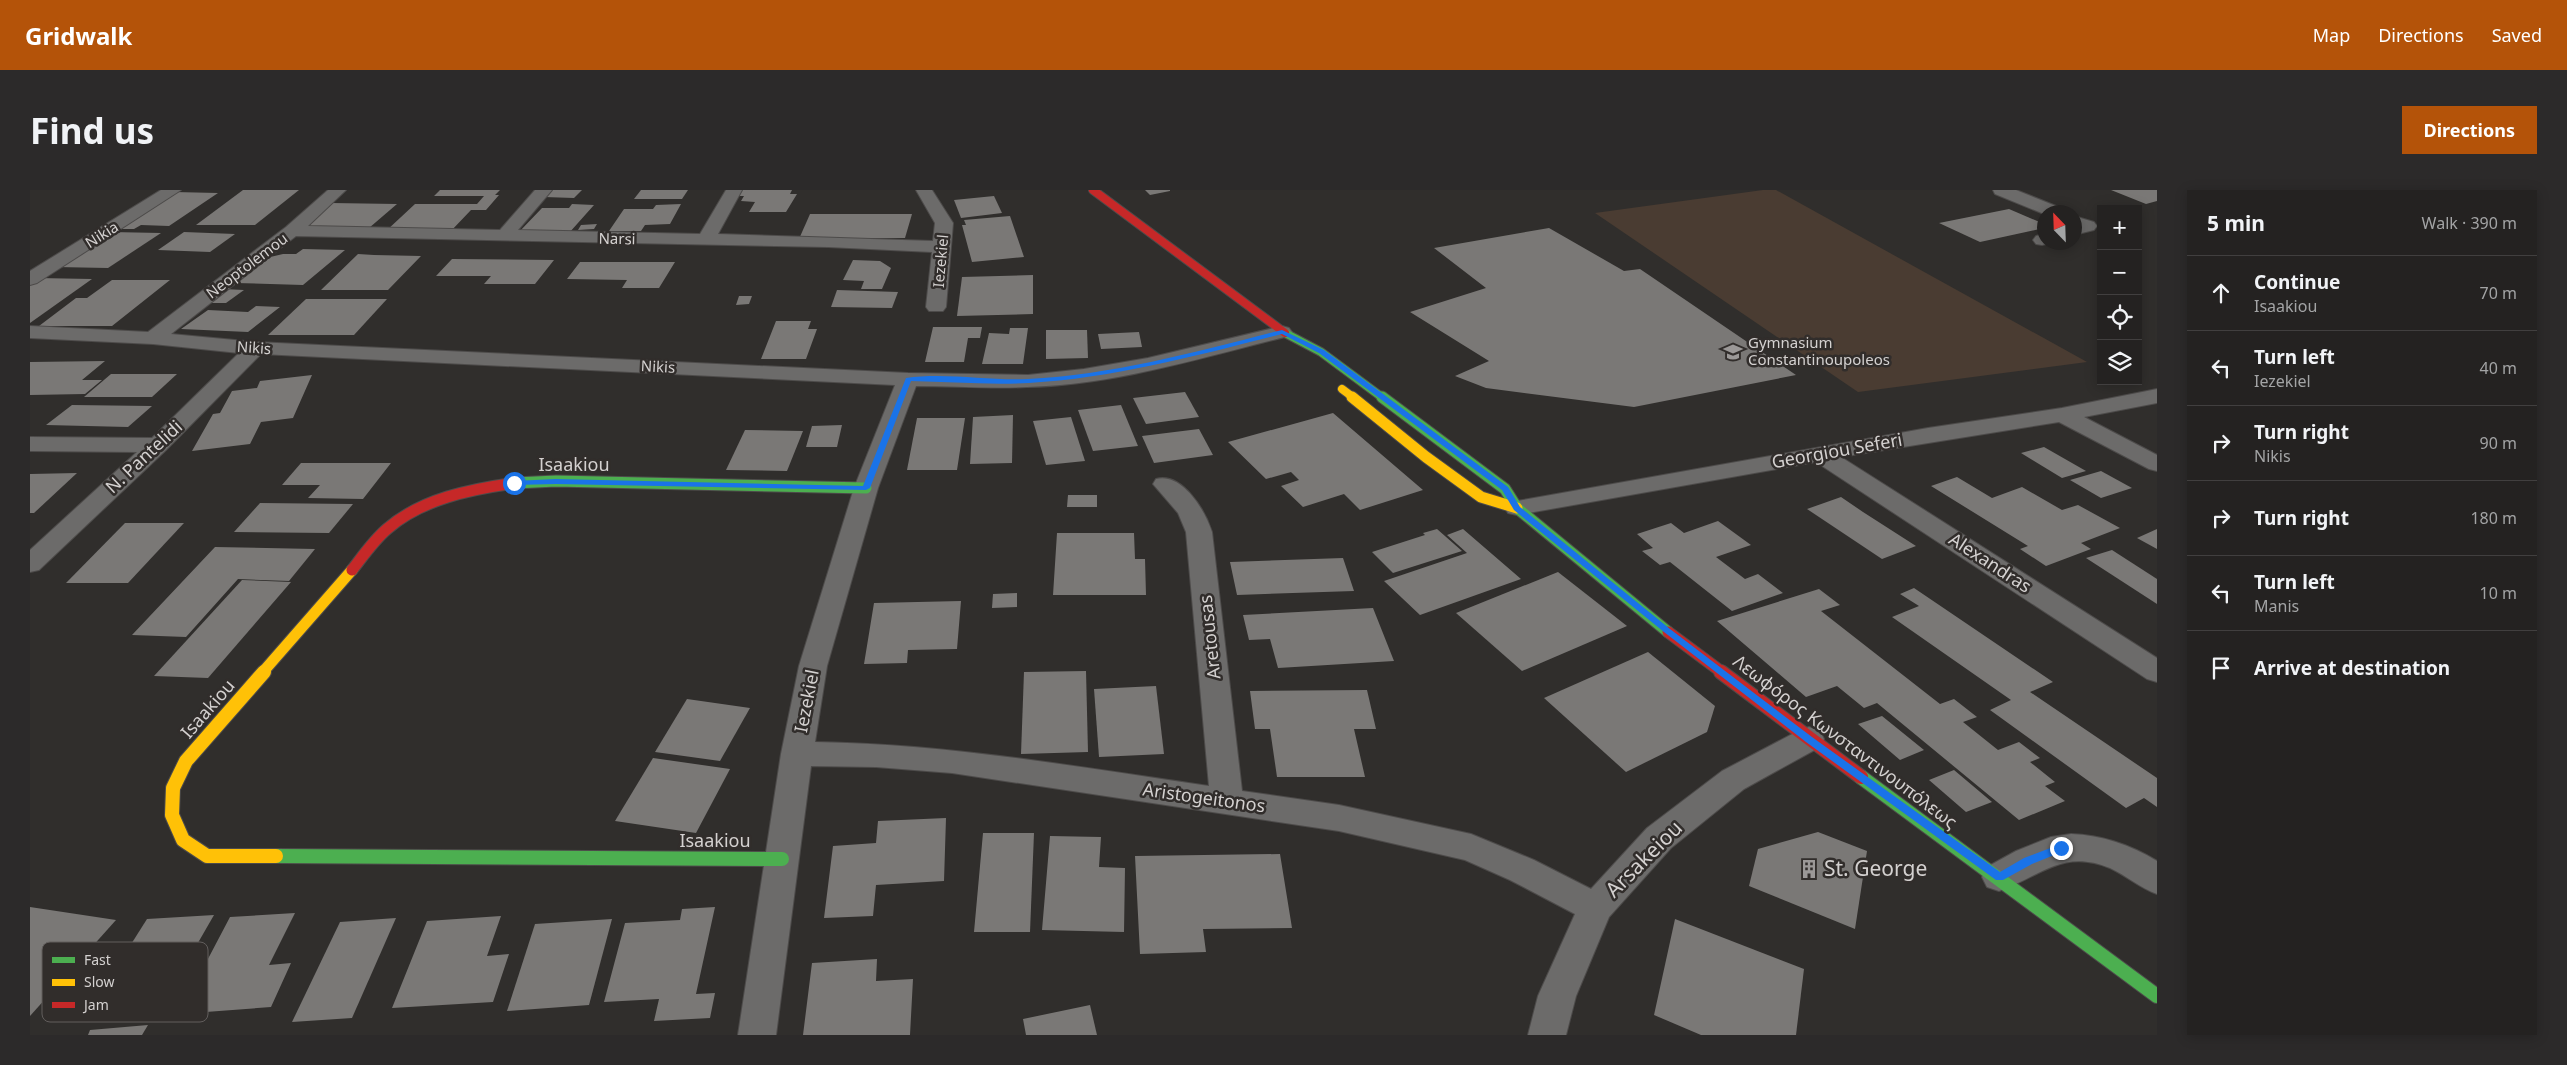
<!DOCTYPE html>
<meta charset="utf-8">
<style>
body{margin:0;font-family:"Noto Sans",sans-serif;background:#2c2a2a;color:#f1f3f6}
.controls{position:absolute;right:15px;top:15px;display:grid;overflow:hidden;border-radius:0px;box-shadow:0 2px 12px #0003}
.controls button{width:45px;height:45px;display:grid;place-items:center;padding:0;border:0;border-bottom:1px solid #413f3f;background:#242221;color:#f1f3f6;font:25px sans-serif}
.compass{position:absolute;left:2007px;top:15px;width:45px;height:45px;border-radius:50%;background:#242221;box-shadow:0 2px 12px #0003;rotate:337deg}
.stop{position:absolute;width:15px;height:15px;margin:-11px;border:4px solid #1a73e8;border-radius:50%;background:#fff}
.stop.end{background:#1a73e8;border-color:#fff;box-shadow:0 1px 5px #0008}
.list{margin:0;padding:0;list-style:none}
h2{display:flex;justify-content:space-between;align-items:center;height:65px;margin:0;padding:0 20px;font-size:21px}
h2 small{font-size:16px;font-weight:400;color:#a3a4a5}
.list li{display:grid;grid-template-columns:32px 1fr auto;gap:15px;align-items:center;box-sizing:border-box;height:75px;padding:0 20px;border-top:1px solid #413f3f}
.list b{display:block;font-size:19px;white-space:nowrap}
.list p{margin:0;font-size:16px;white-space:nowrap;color:#a3a4a5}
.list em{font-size:16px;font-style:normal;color:#a3a4a5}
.icon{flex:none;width:28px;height:28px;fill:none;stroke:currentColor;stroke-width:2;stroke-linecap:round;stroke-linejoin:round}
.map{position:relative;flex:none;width:2127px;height:845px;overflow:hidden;border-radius:0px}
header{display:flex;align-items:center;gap:30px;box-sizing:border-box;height:70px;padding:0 25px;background:#b45309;color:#fff}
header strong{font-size:24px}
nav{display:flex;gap:28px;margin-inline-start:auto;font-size:18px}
.intro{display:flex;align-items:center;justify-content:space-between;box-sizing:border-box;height:120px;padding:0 30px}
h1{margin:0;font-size:35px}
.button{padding:12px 22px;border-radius:0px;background:#b45309;color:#fff;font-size:18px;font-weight:700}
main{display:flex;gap:30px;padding:0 30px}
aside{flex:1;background:#242221;border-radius:0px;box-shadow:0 2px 12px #0003}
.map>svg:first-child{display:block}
.green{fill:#4a3c32}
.building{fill:#7a7876}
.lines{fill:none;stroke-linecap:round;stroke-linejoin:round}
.street-casing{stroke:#4d4b4a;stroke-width:2}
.fast-far2-casing{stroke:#4d4b4a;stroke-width:10}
.fast-far1-casing{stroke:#4d4b4a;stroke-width:13}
.fast-casing{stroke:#4d4b4a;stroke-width:16}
.slow-far2-casing{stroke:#4d4b4a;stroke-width:10}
.slow-far1-casing{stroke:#4d4b4a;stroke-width:13}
.slow-casing{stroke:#4d4b4a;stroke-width:16}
.jam-far2-casing{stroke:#4d4b4a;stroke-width:10}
.jam-far1-casing{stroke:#4d4b4a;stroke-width:13}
.jam-casing{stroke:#4d4b4a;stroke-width:16}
.street{fill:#6c6b6a;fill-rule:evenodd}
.fast-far2{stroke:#4caf50;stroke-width:8}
.fast-far1{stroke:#4caf50;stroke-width:11}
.fast{stroke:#4caf50;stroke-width:14}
.slow-far2{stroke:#ffc107;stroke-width:8}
.slow-far1{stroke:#ffc107;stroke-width:11}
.slow{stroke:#ffc107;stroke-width:14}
.jam-far2{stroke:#c62828;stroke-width:8}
.jam-far1{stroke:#c62828;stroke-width:11}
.jam{stroke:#c62828;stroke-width:14}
.route{fill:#1a73e8}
.labels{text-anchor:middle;stroke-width:5;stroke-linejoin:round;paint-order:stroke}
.far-street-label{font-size:15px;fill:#d4d1d0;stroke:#312d2b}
.far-poi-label{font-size:15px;fill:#d4d1d0;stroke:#312d2b;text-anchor:start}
.street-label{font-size:18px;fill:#d4d1d0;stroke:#312d2b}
.near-street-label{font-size:21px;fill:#d4d1d0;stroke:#312d2b}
.near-poi-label{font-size:21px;fill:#d4d1d0;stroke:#312d2b;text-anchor:start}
.key{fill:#312d2b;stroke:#625e5d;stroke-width:1}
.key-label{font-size:14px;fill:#d4d1d0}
</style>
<header>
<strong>Gridwalk</strong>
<nav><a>Map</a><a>Directions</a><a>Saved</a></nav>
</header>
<div class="intro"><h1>Find us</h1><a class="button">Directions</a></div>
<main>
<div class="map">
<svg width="2127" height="845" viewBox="0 0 2127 845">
<rect width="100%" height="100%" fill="#302e2c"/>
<polygon class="green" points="1733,0 1746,0 2057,172 1828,202 1565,23"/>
<g class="building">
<polygon points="213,0 269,0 225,35 166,35"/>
<polygon points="410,0 470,0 465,5 469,5 456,20 441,20 420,42 356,41 385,14 447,14 454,6 404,6"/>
<polygon points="521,0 552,0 544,8 514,7"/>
<polygon points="611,0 658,0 652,9 604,9"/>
<polygon points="711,0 762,0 760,4 767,4 756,22 719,22 725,12 711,11 714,6 708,6"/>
<polygon points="1115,0 1140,0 1140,1 1120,5"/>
<polygon points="2081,0 2127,0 2127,11 2116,14"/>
<polygon points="144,2 188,3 139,36 111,35 104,39 86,39"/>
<polygon points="964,6 972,23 931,28 924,10"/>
<polygon points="301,13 367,14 339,38 272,37"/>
<polygon points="542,14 564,15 539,43 489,42 512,18 539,18"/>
<polygon points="651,14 640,34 615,35 611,41 579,41 594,19 623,19 626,15"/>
<polygon points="1979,19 2014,34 2014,38 1950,52 1909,33"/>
<polygon points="780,24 882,24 875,48 769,49"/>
<polygon points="980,26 994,67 942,72 932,35 936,35 934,30"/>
<polygon points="567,34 564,39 548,40 551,35"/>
<polygon points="1519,38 1594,81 1610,79 1766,185 1604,217 1456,198 1425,186 1459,171 1380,122 1456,98 1404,58"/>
<polygon points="81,42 131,43 78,78 26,77"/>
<polygon points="154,42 205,44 180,62 128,60"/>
<polygon points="273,59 315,60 273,95 205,93 236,68 253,64 266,64"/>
<polygon points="328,64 344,65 391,66 358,100 291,100"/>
<polygon points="422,69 524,70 505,94 454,94 461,86 406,86"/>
<polygon points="823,70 850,71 861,78 852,99 831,99 834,91 813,90"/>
<polygon points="550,72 645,72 629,98 592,98 597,90 537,89"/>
<polygon points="1003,85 1003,124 927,126 932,87"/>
<polygon points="7,88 62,89 0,133 0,93"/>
<polygon points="82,90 140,90 82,136 9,136 46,108 57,108"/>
<polygon points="193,99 214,100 196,113 175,113"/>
<polygon points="807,100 868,102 862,118 801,117"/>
<polygon points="709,106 722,106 719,114 706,115"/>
<polygon points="276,109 357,109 324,145 238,145"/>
<polygon points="226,116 250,117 218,142 151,139 178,120 218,122"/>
<polygon points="746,131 781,131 778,139 787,139 776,169 731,169"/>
<polygon points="903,137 952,137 950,148 938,148 934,172 895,172"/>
<polygon points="980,138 998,138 993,174 952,174 959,143 979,144"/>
<polygon points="1016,140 1057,140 1058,168 1016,169"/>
<polygon points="1109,142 1112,157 1071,159 1068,144"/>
<polygon points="75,171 52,190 72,190 55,204 0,205 0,172"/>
<polygon points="81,184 147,184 122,207 54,207"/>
<polygon points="282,185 263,228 231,232 220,254 162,261 183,224 190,223 202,201 227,198 230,191"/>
<polygon points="1155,202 1169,227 1116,234 1103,208"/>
<polygon points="42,215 122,216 98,237 16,235"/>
<polygon points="1091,215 1108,256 1063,261 1048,220"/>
<polygon points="1303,223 1393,300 1330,320 1314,304 1273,317 1251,296 1269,290 1261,282 1236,289 1198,252"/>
<polygon points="983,225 982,273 940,274 943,227"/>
<polygon points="1041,227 1055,271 1016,275 1003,231"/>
<polygon points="887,228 935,228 927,280 877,280"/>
<polygon points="812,235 807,257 776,257 782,236"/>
<polygon points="1169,239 1183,265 1124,273 1112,246"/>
<polygon points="715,240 773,241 757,281 696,280"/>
<polygon points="2014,257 2056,281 2032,288 1991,263"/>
<polygon points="271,273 361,273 333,309 278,308 290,295 252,295"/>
<polygon points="2071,281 2102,298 2071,308 2040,290"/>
<polygon points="47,283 4,323 0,323 0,284"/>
<polygon points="1927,287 1962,308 1992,297 2032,320 2048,315 2090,338 2051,353 2061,359 2016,376 1990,359 1998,356 1901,296"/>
<polygon points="1038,305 1067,305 1067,317 1037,317"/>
<polygon points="1811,307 1833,322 1886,356 1852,369 1777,319"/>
<polygon points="230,313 323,314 299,343 204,342"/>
<polygon points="1688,331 1721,355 1686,367 1715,389 1728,384 1753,403 1702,421 1640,372 1630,375 1612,361 1623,358 1607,344 1641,333 1654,343"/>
<polygon points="95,333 154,333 98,393 36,393"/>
<polygon points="1407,339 1432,361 1363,383 1342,362 1395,345 1393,343"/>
<polygon points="1433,339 1491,389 1390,425 1354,391 1437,363 1417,345"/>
<polygon points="2127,339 2127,359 2107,348"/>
<polygon points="1027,343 1104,343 1105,369 1115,369 1116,405 1023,405"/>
<polygon points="185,357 285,359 259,391 208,389 156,447 102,445"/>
<polygon points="2082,360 2127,389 2127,414 2056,368"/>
<polygon points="1313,368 1324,401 1207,405 1200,372"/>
<polygon points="1528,382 1597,436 1492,481 1426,423"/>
<polygon points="212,390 261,392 178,488 124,486"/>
<polygon points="1884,398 2023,492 2000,502 2127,588 2127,617 2114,608 2096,618 1960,520 1981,510 1862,427 1889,416 1870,404"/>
<polygon points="1789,399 1810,415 1791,421 1910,514 1924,509 1947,527 1933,532 1968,560 1989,552 2010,568 2000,572 2025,592 2015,596 2035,611 1989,630 1847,513 1834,518 1807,496 1776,507 1687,431"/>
<polygon points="987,403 987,417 962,418 963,404"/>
<polygon points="931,411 927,459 878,460 877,473 834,474 844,413"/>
<polygon points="1343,418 1364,471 1248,478 1240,449 1219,450 1213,425"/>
<polygon points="1618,462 1685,516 1677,542 1596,582 1514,508"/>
<polygon points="1056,481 1058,562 991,564 994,482"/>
<polygon points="1126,496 1134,564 1069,567 1064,499"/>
<polygon points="1337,500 1346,539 1324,539 1335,587 1247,587 1240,539 1225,539 1220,501"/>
<polygon points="657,509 720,518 690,571 625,562"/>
<polygon points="1852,526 1894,560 1870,570 1828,534"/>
<polygon points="623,568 700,579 666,643 585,631"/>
<polygon points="1924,580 1962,612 1936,622 1899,590"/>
<polygon points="916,628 914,691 846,695 843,726 794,728 803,656 846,653 848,631"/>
<polygon points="1788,642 1837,661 1825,739 1719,696 1728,659"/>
<polygon points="953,643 1004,643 1000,742 944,742"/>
<polygon points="1020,646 1071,647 1069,677 1095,678 1094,742 1012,740"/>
<polygon points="1250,664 1262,738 1173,739 1176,762 1110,764 1105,666"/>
<polygon points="0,717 86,730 0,826"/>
<polygon points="685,717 666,804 685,803 680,828 624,831 629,809 574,812 595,733 650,730 652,719"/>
<polygon points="265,723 239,775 261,773 241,817 149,824 200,727"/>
<polygon points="184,725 127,824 55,827 117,729"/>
<polygon points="471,726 457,766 479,764 463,812 362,818 397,731"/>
<polygon points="366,728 322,828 262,832 310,732"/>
<polygon points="582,729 559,815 477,821 505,734"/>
<polygon points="1645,729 1774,779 1766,845 1671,845 1624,825"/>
<polygon points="847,769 846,791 883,789 880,845 773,845 782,773"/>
<polygon points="1060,815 1067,845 996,845 993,829"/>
<polygon points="118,835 112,845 58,845 60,840"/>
</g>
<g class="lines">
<g class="street-casing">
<g id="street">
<polygon points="131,0 151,0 7,93 0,95 0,81"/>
<path d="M298,0H316L278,36L470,40L505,0H522L488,40L670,44L696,0H712L688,44L903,51L905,33L886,0H902L923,33L916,117L913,121H899L896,117L902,62L798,57L266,46L141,144L226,152L878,183L998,185L1054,179L1118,168L1252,136L1259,138L1262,142L1259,146C1174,167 1085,195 997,197C960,199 923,196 886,196L848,298L797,476L785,552C918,554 1048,577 1179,596L1156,342L1148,323L1123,294L1126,289C1152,282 1175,320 1182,342L1212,601L1309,615L1441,644L1504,670L1561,699L1617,638L1692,581L1768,541L1779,537L1790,541L1794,549L1790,557L1714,599L1641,658L1579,727L1546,806L1536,845H1498L1508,806L1545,724L1480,690L1435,670L1309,641L922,583L846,577L781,576L746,845H708L751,564L769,476L824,298L865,195L231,164L136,260L9,380L0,382V360L107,262L0,261V247L122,248L209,163L123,154L0,148V136L118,142L256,37Z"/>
<polygon points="1963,0 1986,0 2031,18 2034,22 2014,24 1965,4"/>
<polygon points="2044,26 2064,32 2067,36 2064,40 2044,45"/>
<polygon points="2014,44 2014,52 2020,53 2012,55 2006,54 2003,50 2006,46"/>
<polygon points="2127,199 2127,213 2054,227 2127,265 2127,281 2119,279 2029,232 1811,267 2127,468 2127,492 2117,489 1786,272 1487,325 1478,323 1475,318 1478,313 1487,311 1898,238 2032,218"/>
<path d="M2041,644C2072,645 2101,655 2127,671V704C2110,698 2097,686 2080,678C2032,658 2010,687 1969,701L1957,697L1952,687L1957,677L1986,661L2021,647Z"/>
</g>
</g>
<g class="fast-far2-casing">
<polyline id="fast-far2" points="1255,143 1291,162 1353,208"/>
</g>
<g class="fast-far1-casing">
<g id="fast-far1">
<polyline points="1352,207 1475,299 1487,318 1638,442"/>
<polyline points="485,293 526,291 836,298"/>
</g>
</g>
<g class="fast-casing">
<g id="fast">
<polyline points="1831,587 2127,806"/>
<polyline points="246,666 752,669"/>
</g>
</g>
<g class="slow-far2-casing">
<polyline id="slow-far2" points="1312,199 1324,208"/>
</g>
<g class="slow-far1-casing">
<g id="slow-far1">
<polyline points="1322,207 1396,267 1451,307 1487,318"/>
<polyline points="232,483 322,380"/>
</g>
</g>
<g class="slow-casing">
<polyline id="slow" points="234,482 156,571 143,598 142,625 153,650 177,666 246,666"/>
</g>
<g class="jam-far2-casing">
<polyline id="jam-far2" points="1063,0 1255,143"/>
</g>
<g class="jam-far1-casing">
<g id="jam-far1">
<path d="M322,380C333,366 343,351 357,339C391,309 441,299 485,293"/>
<polyline points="1638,442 1693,483"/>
</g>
</g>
<g class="jam-casing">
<polyline id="jam" points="1691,482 1831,587"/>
</g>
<use href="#street" class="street"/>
<use href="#fast-far2" class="fast-far2"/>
<use href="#fast-far1" class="fast-far1"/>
<use href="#fast" class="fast"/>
<use href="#slow-far2" class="slow-far2"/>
<use href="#slow-far1" class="slow-far1"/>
<use href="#slow" class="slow"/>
<use href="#jam-far2" class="jam-far2"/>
<use href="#jam-far1" class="jam-far1"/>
<use href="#jam" class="jam"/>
</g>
<path class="route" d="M1252,140L1294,160L1478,297L1490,317L1640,439L1782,547L1970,682L1994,668L2031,654L2034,656V661L2002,674L1973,690H1966L1776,552L1634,442L1484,320L1472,300L1289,163L1252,144C1169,165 1084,188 999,193C960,195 920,192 881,191L840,298L836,300L526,294L484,295L480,293L484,291L526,289L833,296L876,188C915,182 959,191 998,189C1083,185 1170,161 1252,140Z"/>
<defs>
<g id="school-bare" transform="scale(1.5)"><path d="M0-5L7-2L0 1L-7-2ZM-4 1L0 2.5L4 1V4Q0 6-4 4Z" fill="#9b9897" stroke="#312d2b" stroke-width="2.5" paint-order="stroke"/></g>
<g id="building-bare" transform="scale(1.5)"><path d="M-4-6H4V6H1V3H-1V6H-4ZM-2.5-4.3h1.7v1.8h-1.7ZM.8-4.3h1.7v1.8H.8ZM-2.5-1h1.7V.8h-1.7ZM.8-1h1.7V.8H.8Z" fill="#9b9897" stroke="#312d2b" stroke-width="2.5" paint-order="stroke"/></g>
</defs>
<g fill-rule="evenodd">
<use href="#school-bare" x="1703" y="162"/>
<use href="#building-bare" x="1779" y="679"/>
</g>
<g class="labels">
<g class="far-street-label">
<text transform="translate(72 45) rotate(-32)" y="5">Nikia</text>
<text transform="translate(587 49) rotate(1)" y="5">Narsi</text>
<text transform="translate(911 71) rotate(-85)" y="5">Iezekiel</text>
<text transform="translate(217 76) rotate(-37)" y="5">Neoptolemou</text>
<text transform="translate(224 158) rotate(4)" y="5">Nikis</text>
<text transform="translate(628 177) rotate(3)" y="5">Nikis</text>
</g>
<g class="far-poi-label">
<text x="1718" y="158">Gymnasium<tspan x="1718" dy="17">Constantinoupoleos</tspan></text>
</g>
<g class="street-label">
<text transform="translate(1807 261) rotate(-10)" y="6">Georgiou Seferi</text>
<text transform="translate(114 267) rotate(-43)" y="6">N. Pantelidi</text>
<text x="544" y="281">Isaakiou</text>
<text transform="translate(1960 373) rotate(33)" y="6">Alexandras</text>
<text transform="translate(1180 447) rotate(-96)" y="6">Aretousas</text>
<text transform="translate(777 511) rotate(-79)" y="6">Iezekiel</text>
<text transform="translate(178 519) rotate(-49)" y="6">Isaakiou</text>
<text transform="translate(1815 552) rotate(37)" y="6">Λεωφόρος Κωνσταντινουπόλεως</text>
<text transform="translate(1174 608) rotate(8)" y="6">Aristogeitonos</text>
<text x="685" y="657">Isaakiou</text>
</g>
<g class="near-street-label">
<text transform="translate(1614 669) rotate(-45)" y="7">Arsakeiou</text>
</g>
<g class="near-poi-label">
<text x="1794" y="686">St. George</text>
</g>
</g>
<rect x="12" y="752" width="166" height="80" rx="8" class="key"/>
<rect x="22" y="767" width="23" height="6" fill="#4caf50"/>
<rect x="22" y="789" width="23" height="7" fill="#ffc107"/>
<rect x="22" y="812" width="23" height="6" fill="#c62828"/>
<g class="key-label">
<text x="54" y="775">Fast</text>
<text x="54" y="797">Slow</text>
<text x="54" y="820">Jam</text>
</g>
</svg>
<div class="controls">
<button>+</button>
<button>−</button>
<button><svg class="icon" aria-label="locate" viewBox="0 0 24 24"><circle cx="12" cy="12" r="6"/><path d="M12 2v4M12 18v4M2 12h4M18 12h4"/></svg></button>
<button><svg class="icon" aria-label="layers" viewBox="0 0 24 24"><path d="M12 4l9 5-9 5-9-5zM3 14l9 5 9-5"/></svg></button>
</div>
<svg class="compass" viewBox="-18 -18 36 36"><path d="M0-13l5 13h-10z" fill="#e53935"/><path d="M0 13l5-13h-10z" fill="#a3a4a5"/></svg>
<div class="stop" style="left:484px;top:293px"></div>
<div class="stop end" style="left:2031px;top:658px"></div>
</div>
<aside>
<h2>5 min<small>Walk · 390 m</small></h2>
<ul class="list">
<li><svg class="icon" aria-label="ahead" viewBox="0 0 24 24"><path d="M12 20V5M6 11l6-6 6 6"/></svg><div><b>Continue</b><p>Isaakiou</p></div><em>70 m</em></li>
<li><svg class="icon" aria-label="left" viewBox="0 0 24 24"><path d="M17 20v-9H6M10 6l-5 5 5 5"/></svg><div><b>Turn left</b><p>Iezekiel</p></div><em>40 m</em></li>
<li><svg class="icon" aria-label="right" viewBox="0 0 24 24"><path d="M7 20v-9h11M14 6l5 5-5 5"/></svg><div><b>Turn right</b><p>Nikis</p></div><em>90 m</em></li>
<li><svg class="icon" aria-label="right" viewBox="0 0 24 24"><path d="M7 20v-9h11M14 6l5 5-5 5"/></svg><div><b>Turn right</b></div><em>180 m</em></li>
<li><svg class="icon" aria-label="left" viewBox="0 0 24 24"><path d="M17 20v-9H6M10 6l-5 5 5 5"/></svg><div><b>Turn left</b><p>Manis</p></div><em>10 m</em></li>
<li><svg class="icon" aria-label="arrive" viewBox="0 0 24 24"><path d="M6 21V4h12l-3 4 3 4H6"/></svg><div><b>Arrive at destination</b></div></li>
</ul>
</aside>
</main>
